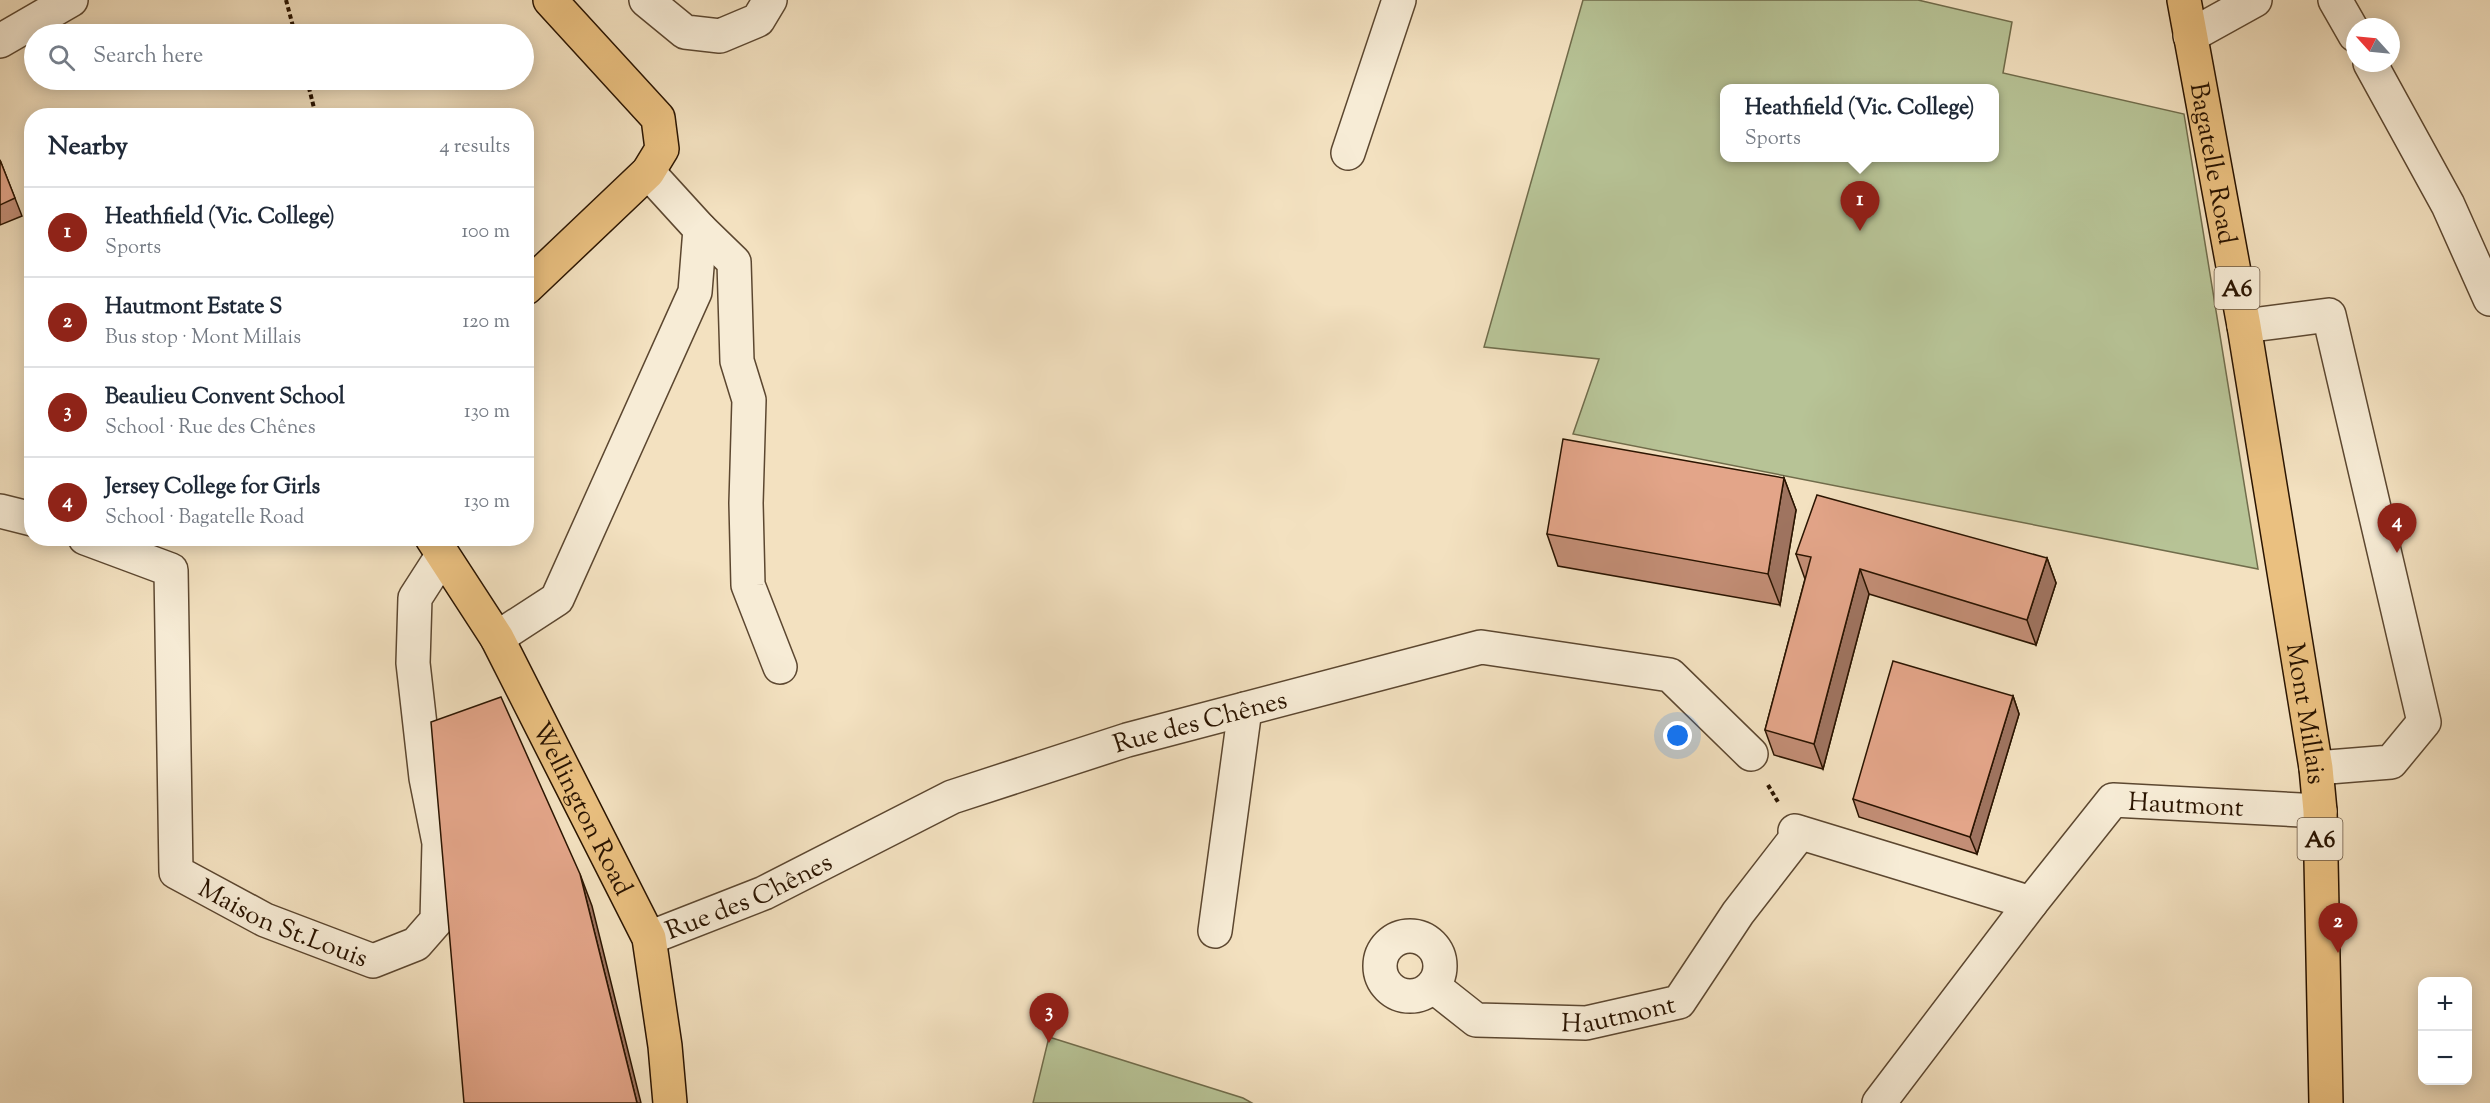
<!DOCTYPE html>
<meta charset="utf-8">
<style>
body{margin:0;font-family:"Sorts Mill Goudy",serif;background:#f2f2f3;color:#1f2937}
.controls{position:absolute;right:18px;bottom:18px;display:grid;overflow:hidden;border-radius:12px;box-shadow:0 3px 15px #0003}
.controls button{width:54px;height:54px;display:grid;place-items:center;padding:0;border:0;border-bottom:2px solid #e0e1e3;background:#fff;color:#1f2937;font:30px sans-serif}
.compass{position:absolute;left:2346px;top:18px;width:54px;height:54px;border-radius:50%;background:#fff;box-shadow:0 3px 15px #0003;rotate:297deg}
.you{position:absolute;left:1678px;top:736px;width:21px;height:21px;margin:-15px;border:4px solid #fff;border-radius:50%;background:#1a73e8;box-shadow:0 0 0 9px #1a73e833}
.badge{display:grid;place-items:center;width:39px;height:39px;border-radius:50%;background:#8f2418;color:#fff;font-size:20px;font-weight:700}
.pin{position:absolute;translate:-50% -50px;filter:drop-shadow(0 2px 3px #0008)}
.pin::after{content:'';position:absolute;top:32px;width:21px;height:18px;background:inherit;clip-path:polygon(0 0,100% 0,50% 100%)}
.popup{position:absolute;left:1720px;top:84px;width:279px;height:78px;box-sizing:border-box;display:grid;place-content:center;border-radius:12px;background:#fff;filter:drop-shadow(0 2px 4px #0005);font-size:20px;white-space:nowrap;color:#747a83}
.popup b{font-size:22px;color:#1f2937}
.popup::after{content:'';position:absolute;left:50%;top:100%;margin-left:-12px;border:12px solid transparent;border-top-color:#fff}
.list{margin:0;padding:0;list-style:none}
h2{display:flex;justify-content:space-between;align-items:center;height:78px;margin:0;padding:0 24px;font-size:26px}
h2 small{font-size:20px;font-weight:400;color:#747a83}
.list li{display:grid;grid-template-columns:39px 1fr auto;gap:18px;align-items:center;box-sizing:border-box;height:90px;padding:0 24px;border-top:2px solid #e0e1e3}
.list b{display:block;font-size:22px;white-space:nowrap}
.list p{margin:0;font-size:20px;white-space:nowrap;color:#747a83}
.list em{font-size:20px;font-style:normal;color:#747a83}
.icon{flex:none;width:33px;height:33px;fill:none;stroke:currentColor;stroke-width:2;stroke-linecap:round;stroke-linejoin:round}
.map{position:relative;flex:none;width:2490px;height:1103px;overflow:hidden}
.search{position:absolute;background:#fff;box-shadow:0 3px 15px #0003;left:24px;top:24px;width:510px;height:66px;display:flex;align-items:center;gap:15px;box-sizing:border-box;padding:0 21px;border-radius:33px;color:#747a83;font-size:22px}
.panel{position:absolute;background:#fff;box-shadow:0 3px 15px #0003;left:24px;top:108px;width:510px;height:438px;border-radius:24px}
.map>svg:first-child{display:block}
.grass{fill:#b7c396;stroke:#706c4b;stroke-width:1.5;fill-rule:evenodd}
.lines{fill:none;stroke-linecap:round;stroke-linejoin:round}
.minor-casing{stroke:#5c4730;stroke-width:36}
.major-casing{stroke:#2a1400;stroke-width:36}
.path{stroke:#2a1400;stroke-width:4;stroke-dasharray:4.5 3;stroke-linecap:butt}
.minor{stroke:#f7ecd6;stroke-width:33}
.major{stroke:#eac080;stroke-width:33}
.wall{fill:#c38e76;stroke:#2a1400;stroke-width:1.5}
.shaded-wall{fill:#9f7460;stroke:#2a1400;stroke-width:1.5}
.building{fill:#e3a589;stroke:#2a1400;stroke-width:1.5}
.labels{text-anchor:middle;stroke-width:4.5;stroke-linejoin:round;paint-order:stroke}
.shield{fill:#f7ecd6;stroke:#685540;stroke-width:1.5}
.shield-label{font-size:24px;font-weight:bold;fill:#2a1400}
.street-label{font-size:26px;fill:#2a1400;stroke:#f7ecd6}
</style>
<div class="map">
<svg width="2490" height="1103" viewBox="0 0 2490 1103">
<rect width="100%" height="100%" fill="#f3e1c0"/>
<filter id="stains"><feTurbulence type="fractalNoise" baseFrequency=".00333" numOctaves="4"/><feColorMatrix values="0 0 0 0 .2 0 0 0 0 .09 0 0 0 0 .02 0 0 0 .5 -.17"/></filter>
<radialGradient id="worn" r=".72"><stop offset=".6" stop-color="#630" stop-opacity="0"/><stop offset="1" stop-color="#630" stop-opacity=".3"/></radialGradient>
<g class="grass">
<path d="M1583,0H1918L2012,22L2003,73L2184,114L2258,569L1573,434L1599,359L1484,347ZM1725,88H1995V158H1725Z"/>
<polygon points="1049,1037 1243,1098 1252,1103 1033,1103"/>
</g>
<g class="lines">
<g class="minor-casing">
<g id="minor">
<polyline points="646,0 685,32 720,36 758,20 770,0"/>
<polyline points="2335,0 2355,35"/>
<polyline points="2190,36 2255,0"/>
<polyline points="0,41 71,0"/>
<polyline points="2370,63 2448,205 2490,299"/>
<polyline points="1348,153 1399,0"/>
<polyline points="700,229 734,262 737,361 749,400 746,503 748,585 780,667"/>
<polyline points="2244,326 2329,315 2424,722 2391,762 2316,768"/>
<polyline points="0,511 32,519"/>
<path id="s1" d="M85,538L171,570L176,872L265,920L373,961L416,944L437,920L439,843L426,778L413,663L415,598L442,556"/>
<polyline points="497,638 557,599 695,292 700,229 648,172"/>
<polyline points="1795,831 2031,903"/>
<polyline points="1215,931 1245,709"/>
<circle cx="1410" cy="966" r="30"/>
<path id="s2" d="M649,938L764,893L952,797L1127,740L1481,647L1670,675L1751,754"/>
<path id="s3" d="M1433,986L1476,1020L1586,1023L1679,1002L1738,913L1800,833"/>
<path id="s4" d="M1879,1103L2031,903L2113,800L2320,811"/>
</g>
</g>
<g class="major-casing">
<g id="major">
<path id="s5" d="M2184,0L2244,326L2316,768L2320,811L2326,1103"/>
<polyline points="526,288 648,172 662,149 658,118 550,0"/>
<path id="s6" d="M432,538L497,638L649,938L665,1046L670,1103"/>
</g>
</g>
<g class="path">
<polyline points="286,0 295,34"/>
<polyline points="307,80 316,116"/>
<polyline points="1768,785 1778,802"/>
</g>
<use href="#minor" class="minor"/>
<use href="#major" class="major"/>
</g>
<g class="wall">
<polygon points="0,160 22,216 0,225"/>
<polygon points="1784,478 1796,510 1780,605 1558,566 1547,534"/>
<polygon points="1796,554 2047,558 2056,583 2036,645 1869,594 1823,769 1774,755 1765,730 1805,579"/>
<polygon points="2013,696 2019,714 1977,854 1859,817 1853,799"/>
</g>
<g class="shaded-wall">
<polygon points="1784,478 1796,510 1780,605 1768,574"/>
<polygon points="2047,558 2056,583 2036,645 2027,620"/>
<polygon points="1860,569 1869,594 1823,769 1814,744"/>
<polygon points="2013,696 2019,714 1977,854 1970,837"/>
<polygon points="580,874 592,906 641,1103 637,1103"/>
</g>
<g class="building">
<polygon points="0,160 15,198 0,205"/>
<polygon points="1563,439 1784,478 1768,574 1547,534"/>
<polygon points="1817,495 2047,558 2027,620 1860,569 1814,744 1765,730 1811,557 1796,554"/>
<polygon points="1893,661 2013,696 1970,837 1853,799"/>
<polygon points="501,697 580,874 637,1103 464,1103 431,722"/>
</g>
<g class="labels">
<g class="shield">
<rect x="2214.5" y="267" width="45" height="42" rx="4.5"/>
<rect x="2297.5" y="818" width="45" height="42" rx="4.5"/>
</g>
<g class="shield-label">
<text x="2237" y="296">A6</text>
<text x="2320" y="847">A6</text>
</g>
<g class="street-label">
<text dy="9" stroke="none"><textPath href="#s5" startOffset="166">Bagatelle Road</textPath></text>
<text dy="9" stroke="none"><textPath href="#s5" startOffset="724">Mont Millais</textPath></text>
<text dy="9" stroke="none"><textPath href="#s2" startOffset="594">Rue des Chênes</textPath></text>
<text dy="9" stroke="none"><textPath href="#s4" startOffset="456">Hautmont</textPath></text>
<text dy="9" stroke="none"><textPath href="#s6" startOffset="310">Wellington Road</textPath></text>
<text dy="9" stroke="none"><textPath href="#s2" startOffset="108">Rue des Chênes</textPath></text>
<text dy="9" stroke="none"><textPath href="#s1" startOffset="513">Maison St.Louis</textPath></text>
<text dy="9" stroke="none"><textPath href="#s3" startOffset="198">Hautmont</textPath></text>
</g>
</g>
<rect width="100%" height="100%" filter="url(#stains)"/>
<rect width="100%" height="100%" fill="url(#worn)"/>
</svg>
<div class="controls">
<button>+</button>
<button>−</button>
</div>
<svg class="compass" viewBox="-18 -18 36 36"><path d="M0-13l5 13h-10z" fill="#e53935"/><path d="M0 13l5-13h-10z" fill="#747a83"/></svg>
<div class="you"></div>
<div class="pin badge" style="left:1860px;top:231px">1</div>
<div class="popup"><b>Heathfield (Vic. College)</b>Sports</div>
<div class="pin badge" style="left:2338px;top:953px">2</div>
<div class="pin badge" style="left:1049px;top:1043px">3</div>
<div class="pin badge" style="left:2397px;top:553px">4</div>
<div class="search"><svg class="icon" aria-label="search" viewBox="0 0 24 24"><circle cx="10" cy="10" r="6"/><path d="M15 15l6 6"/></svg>Search here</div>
<section class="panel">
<h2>Nearby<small>4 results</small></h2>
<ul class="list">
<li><span class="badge">1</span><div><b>Heathfield (Vic. College)</b><p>Sports</p></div><em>100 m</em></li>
<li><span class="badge">2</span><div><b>Hautmont Estate S</b><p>Bus stop · Mont Millais</p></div><em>120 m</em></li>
<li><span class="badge">3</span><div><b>Beaulieu Convent School</b><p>School · Rue des Chênes</p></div><em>130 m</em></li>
<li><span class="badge">4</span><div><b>Jersey College for Girls</b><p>School · Bagatelle Road</p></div><em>130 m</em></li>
</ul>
</section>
</div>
